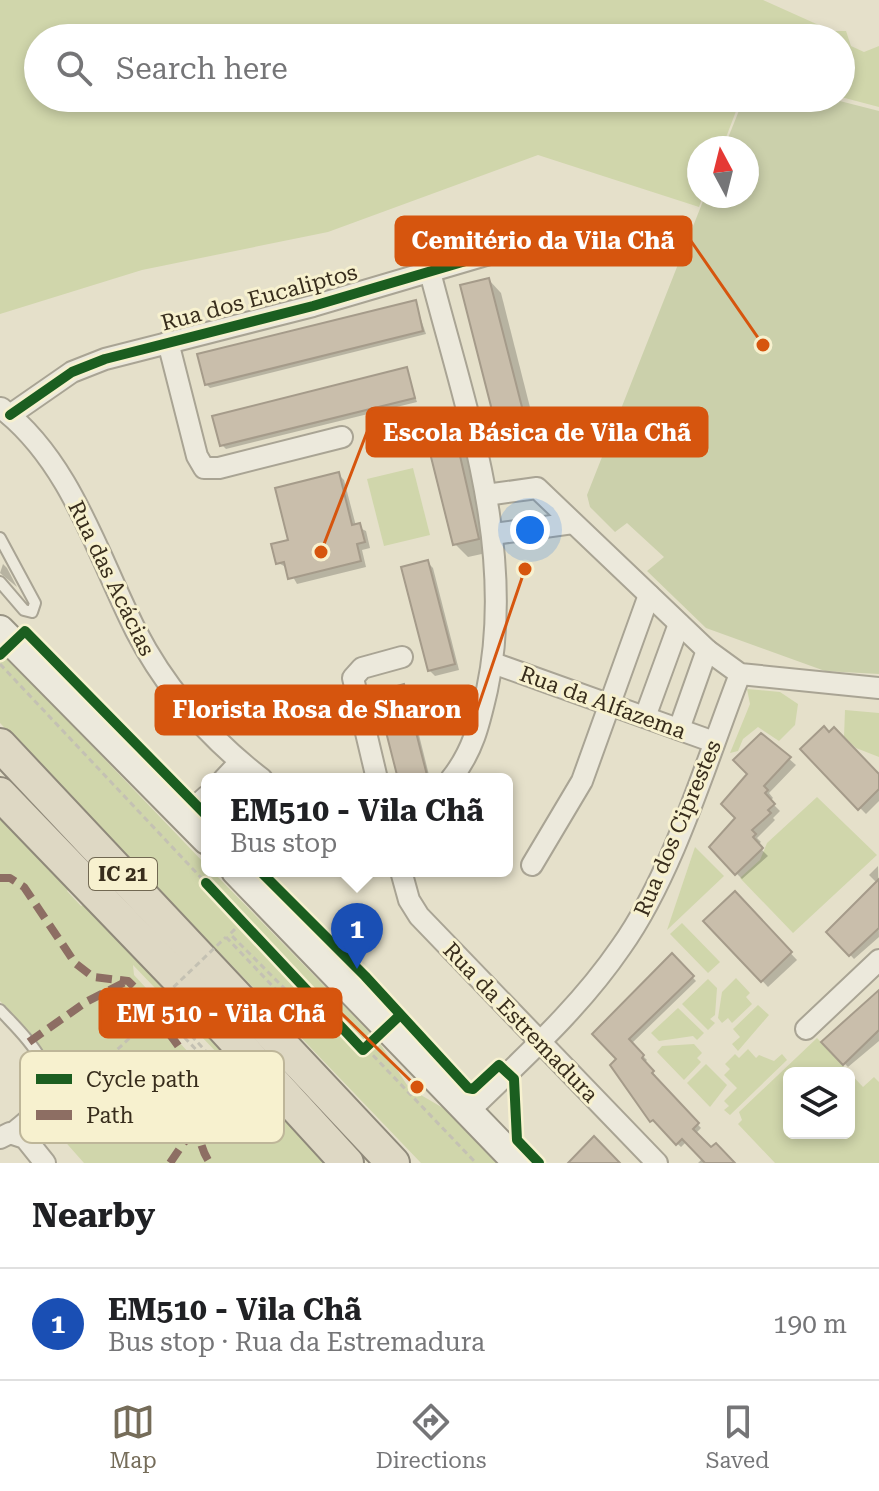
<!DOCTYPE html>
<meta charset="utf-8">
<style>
body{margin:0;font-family:"Roboto Serif",serif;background:#f6f6f6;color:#202124}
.controls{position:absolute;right:24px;bottom:24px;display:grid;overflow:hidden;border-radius:12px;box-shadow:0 4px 12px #0003}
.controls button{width:72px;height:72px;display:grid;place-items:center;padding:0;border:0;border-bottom:2px solid #e0e0e0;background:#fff;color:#202124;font:40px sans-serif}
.compass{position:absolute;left:687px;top:136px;width:72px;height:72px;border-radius:50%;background:#fff;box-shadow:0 4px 12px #0003;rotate:353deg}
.you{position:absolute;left:530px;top:530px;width:28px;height:28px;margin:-20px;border:6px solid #fff;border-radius:50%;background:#1a73e8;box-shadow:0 0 0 12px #1a73e833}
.badge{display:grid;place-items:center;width:52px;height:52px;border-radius:50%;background:#756c59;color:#fff;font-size:26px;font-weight:700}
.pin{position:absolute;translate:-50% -66px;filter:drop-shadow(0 2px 4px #0008)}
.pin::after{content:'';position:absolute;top:42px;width:28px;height:24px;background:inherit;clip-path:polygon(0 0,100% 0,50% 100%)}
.popup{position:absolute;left:201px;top:773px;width:312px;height:104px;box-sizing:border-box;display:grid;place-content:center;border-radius:12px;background:#fff;filter:drop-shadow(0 2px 6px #0005);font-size:26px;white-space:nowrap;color:#757577}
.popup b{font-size:30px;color:#202124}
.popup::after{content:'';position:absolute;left:50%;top:100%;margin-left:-16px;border:16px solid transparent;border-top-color:#fff}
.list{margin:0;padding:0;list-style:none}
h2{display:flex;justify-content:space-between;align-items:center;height:104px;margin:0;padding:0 32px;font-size:34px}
h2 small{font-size:26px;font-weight:400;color:#757577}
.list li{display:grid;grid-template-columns:52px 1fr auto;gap:24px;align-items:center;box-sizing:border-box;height:112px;padding:0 32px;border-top:2px solid #e0e0e0}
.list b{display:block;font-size:30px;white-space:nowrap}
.list p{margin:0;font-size:26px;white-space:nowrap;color:#757577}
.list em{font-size:26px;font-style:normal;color:#757577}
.icon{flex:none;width:44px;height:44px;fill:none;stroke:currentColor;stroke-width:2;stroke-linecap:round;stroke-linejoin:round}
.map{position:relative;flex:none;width:879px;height:1163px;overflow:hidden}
.search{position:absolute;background:#fff;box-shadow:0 4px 12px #0003;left:24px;right:24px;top:24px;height:88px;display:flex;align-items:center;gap:20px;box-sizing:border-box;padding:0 28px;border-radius:44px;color:#757577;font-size:30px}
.sheet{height:216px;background:#fff}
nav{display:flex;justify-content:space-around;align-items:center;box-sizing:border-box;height:112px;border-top:2px solid #e0e0e0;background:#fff;font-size:22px;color:#757577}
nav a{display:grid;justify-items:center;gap:4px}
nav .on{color:#756c59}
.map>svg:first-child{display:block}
.green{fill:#d0d6ab;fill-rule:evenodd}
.cemetery{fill:#cbd0ab}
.shadow{fill:#0003}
.building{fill:#c9beab;stroke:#a59b8a;stroke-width:2}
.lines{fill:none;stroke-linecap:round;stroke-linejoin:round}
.service-casing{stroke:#a9a494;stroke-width:14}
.minor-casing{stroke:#a9a494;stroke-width:24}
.secondary-casing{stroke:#999484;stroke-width:32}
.trunk-casing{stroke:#8f897a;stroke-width:36}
.path{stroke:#c4c1b3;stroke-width:3;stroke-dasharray:6 4;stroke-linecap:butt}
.service{stroke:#ece9dc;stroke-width:10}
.minor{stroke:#ece9dc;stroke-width:20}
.secondary{stroke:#ece9dc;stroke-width:28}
.trunk{stroke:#ded8c4;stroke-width:32}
.path-bridge{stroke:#c4c1b3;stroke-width:3;stroke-dasharray:6 4;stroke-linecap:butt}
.quiet{stroke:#8d6e63;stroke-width:8;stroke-dasharray:16 8;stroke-linecap:butt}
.cycleway-casing{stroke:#f7f1cf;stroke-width:15}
.cycleway{stroke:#1b5e20;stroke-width:10}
.labels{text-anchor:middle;stroke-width:6;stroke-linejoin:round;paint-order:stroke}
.shield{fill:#f7f1cf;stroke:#716852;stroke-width:2}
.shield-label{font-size:20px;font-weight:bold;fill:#382d1c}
.street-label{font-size:22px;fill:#382d1c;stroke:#f7f1cf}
.key{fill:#f7f1cf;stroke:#beb699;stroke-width:2}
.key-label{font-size:22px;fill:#382d1c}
.leader{fill:none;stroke:#d6550e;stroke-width:3}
.callout-dot{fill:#d6550e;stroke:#f7f1cf;stroke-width:3}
.callout{fill:#d6550e;stroke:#d6550e;stroke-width:3}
.callout-label{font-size:24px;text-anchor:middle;font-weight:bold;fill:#fff}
</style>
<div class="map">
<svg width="879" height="1163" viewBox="0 0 879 1163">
<rect width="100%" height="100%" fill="#e5e0ca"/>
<g class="green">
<polygon points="0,0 763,0 832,31 846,31 851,46 864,52 879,46 879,107 841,97 841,38 38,38 38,98 741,98 722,148 699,148 699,196 703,196 699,207 538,155 328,232 142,270 0,314"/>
<polygon points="413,468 430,535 384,546 367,479"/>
<polygon points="0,650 207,866 207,871 212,871 379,1042 409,1088 443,1108 496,1163 421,1163 0,723"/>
<polygon points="747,689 780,692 798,704 795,725 779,741 758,727 743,739 738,751 730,753 750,704"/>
<polygon points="845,710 879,713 879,757 856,748 844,737"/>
<polygon points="817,797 877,855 793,933 740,878 760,860 767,843"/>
<path d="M0,812L71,887L67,891L81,906L87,903L339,1163H84L53,1128L41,1142L21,1126C83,1083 36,1040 0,1001ZM133,965L221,1057L212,1067C187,1059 168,1028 154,1005L158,1001L134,975Z"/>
<polygon points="695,847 724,876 667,930"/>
<polygon points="682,923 720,962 708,973 670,934"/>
<polygon points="736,978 750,993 746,997 752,1004 732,1023 728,1018 722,1023 718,1018 722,992"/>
<polygon points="708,979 717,988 715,1015 710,1019 715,1023 708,1030 682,1004"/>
<polygon points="758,1005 769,1015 738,1051 732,1044 740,1037 733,1029"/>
<polygon points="678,1008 704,1033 697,1040 693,1036 659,1041 651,1033"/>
<path d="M817,1038L863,1087L874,1077L879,1082V1163H775L738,1124L742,1120L739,1112ZM789,1073H849V1133H789Z"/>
<polygon points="694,1044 702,1053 697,1058 701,1062 684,1080 657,1052 662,1046"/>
<polygon points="748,1049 756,1058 759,1055 774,1061 782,1054 787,1060 730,1115 724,1110 729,1106 724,1101 737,1088 724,1075 730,1069 725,1064 735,1054 739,1058"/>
<polygon points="706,1064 727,1085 710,1107 687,1083"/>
</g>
<polygon class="cemetery" points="744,98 828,98 879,111 879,674 825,671 706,628 647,571 664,557 627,523 615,532 590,507 587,495 705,196 747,196 747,148 724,148"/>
<g class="shadow">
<polygon points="489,280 501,293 535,427 510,434 497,421"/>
<polygon points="415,302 426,334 210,388 206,384"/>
<polygon points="406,369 417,402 226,449 222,445"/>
<polygon points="454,436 467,449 491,552 468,557 455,544"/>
<polygon points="338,474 344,480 356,526 366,531 370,548 362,550 366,567 297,584 288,568 278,563"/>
<polygon points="427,562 433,568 459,670 435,676 429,670"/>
<polygon points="3,564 7,568 17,587 0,573"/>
<polygon points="404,687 408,691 430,779 400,779"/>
<polygon points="762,735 796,765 769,793 773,798 770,801 780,811 773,818 775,820 757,838 761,842 757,845 768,856 742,879 711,847 737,818"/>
<polygon points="803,749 879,776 879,801 866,814"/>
<polygon points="878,866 879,937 854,959 829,932 877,883 869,875"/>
<polygon points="735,894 797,960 768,987 706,921"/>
<polygon points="672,956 696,981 631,1044 647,1060 644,1063 656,1076 654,1078 701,1128 695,1134 711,1150 733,1163 698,1163 703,1158 687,1141 681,1147 641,1110 643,1108 631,1095 634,1093 619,1059 595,1034"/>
<polygon points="879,991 879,1041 848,1067 824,1042"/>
</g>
<g class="building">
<polygon points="489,278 524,415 495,422 460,285"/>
<polygon points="416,300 423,331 205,385 197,354"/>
<polygon points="407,367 415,398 220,446 212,416"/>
<polygon points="455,434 479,539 453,545 427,441"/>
<polygon points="339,472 352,525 360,523 365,542 357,544 361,561 288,579 284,562 276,564 271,544 288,540 275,488"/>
<polygon points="428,560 455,664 428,671 401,567"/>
<polygon points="404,684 420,748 428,779 398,779 384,724 376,692"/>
<polygon points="824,726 829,732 834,727 879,774 879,789 858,810 800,749"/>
<polygon points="761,733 791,757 764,786 768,790 765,793 775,804 768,810 771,813 752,830 756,834 753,837 763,848 735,875 709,847 735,818 721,804 747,774 733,760"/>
<polygon points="879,879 879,928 849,956 826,932"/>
<polygon points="735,891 792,952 761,982 703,921"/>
<polygon points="672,953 694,976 629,1039 644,1055 642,1058 654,1071 652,1073 699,1123 693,1129 711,1147 716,1143 735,1163 705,1163 682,1139 676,1145 653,1120 650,1122 610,1065 616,1059 592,1034"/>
<polygon points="879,990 879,1030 843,1065 821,1042"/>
<polygon points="594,1136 620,1163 568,1163"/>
</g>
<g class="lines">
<g class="service-casing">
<g id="service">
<polyline points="0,538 35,603 32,612 24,610 0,582"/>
<path d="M0,1010C21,1033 63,1068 39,1102C31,1114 16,1123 6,1133"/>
</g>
</g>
<g class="minor-casing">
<g id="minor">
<path d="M430,272C465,408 517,549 487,690C479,725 473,751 451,779"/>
<polyline points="168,342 197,456 204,468 219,468 342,437"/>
<path d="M1,408C71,462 97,554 136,631C166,689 210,739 262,779"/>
<polyline points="10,415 72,372 105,359 313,306 530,242"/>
<polyline points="486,495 537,488 707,650 740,674 879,688"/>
<polyline points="494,534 573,523"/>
<polyline points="493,663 714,742"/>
<polyline points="645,717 679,624"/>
<polyline points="679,729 707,650"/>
<polyline points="224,779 240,762"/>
<polyline points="377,779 353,678 362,668 402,657"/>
<polyline points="184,817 207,796"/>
<polyline points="532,865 582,781 649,595"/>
<polyline points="401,871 409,900 419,916 657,1163"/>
<polyline points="806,1029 879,960"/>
<path d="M468,1112C522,1059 578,1010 621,947C673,874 707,759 740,674"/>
<polyline points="0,1138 10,1133 25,1138 45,1163"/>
</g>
</g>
<g class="secondary-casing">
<g id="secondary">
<polyline points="0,630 207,840"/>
<polyline points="236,871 518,1163"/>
</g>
</g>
<g class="trunk-casing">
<g id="trunk">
<polyline points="0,745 393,1163"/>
<polyline points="0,794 185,986 347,1163"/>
</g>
</g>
<g class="path">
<polyline points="0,664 206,883"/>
<polyline points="226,937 282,996 287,991 230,934 241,923"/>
<polyline points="366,1048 476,1163"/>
<path d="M57,1082C97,1077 126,1040 154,1014L155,1007L210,1064L214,1060L159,1001"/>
</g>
<use href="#service" class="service"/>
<use href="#minor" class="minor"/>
<use href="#secondary" class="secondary"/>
<use href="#trunk" class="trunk"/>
<polyline class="path-bridge" points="159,1001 226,937"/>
<g class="quiet">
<polyline points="0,878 10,878 24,887 75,963 93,977 128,981 155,1007"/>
<path d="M154,1014C168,1033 188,1054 194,1078C201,1105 192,1138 210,1163"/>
<polyline points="29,1042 86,1002 127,981"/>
<polyline points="170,1163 198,1122"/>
</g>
<g class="cycleway-casing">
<g id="cycleway">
<polyline points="10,415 72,372 105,359 313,306 530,242"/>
<polyline points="0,655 25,631 207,816"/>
<polyline points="260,871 365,976 468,1088 473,1089 499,1065 514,1079 517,1140 539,1163"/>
<polyline points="206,883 363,1050 399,1016"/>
</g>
</g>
<use href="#cycleway" class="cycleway"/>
</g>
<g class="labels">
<rect class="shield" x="89" y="858" width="68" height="32" rx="6"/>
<g class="shield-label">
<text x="123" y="881">IC 21</text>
</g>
<g class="street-label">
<text transform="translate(259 297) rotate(-15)" y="8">Rua dos Eucaliptos</text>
<text transform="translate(112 578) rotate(64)" y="8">Rua das Acácias</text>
<text transform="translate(603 702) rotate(20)" y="8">Rua da Alfazema</text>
<text transform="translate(677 828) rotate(-67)" y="8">Rua dos Ciprestes</text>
<text transform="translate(521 1022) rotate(46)" y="8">Rua da Estremadura</text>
</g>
</g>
<rect x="20" y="1051" width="264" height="92" rx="12" class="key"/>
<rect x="36" y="1074" width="36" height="10" fill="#1b5e20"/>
<rect x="36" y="1110" width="36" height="10" fill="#8d6e63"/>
<g class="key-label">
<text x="86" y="1087">Cycle path</text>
<text x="86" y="1123">Path</text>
</g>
<path class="leader" d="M763 345L691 241M321 552L367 432M525 569L477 710M417 1087L341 1013"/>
<g class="callout-dot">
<circle cx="763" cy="345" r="8"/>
<circle cx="321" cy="552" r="8"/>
<circle cx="525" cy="569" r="8"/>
<circle cx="417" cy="1087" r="8"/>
</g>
<g class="callout">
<rect x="396" y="217" width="295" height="48" rx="8"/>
<rect x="367" y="408" width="340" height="48" rx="8"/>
<rect x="156" y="686" width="321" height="48" rx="8"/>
<rect x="100" y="989" width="241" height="48" rx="8"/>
</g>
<g class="callout-label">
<text x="543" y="249">Cemitério da Vila Chã</text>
<text x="537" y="441">Escola Básica de Vila Chã</text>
<text x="317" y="718">Florista Rosa de Sharon</text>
<text x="221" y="1022">EM 510 - Vila Chã</text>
</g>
</svg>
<div class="controls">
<button><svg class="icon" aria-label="layers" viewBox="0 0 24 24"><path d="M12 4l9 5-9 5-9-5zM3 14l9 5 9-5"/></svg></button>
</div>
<svg class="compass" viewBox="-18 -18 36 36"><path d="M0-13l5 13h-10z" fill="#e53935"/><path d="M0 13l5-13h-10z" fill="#757577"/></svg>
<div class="you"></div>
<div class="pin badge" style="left:357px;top:969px;background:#1a4fb4">1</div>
<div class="popup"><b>EM510 - Vila Chã</b>Bus stop</div>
<div class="search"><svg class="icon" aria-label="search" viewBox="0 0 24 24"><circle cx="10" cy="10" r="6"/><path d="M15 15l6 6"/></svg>Search here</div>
</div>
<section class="sheet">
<h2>Nearby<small></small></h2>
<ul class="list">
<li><span class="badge" style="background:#1a4fb4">1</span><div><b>EM510 - Vila Chã</b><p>Bus stop · Rua da Estremadura</p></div><em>190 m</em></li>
</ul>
</section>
<nav>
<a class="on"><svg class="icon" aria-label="map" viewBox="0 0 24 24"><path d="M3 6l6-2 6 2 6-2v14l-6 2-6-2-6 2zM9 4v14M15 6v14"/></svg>Map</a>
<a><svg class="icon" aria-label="directions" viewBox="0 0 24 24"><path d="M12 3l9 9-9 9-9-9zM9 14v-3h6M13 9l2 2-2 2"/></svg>Directions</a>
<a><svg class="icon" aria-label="saved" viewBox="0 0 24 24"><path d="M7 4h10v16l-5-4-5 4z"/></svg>Saved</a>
</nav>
